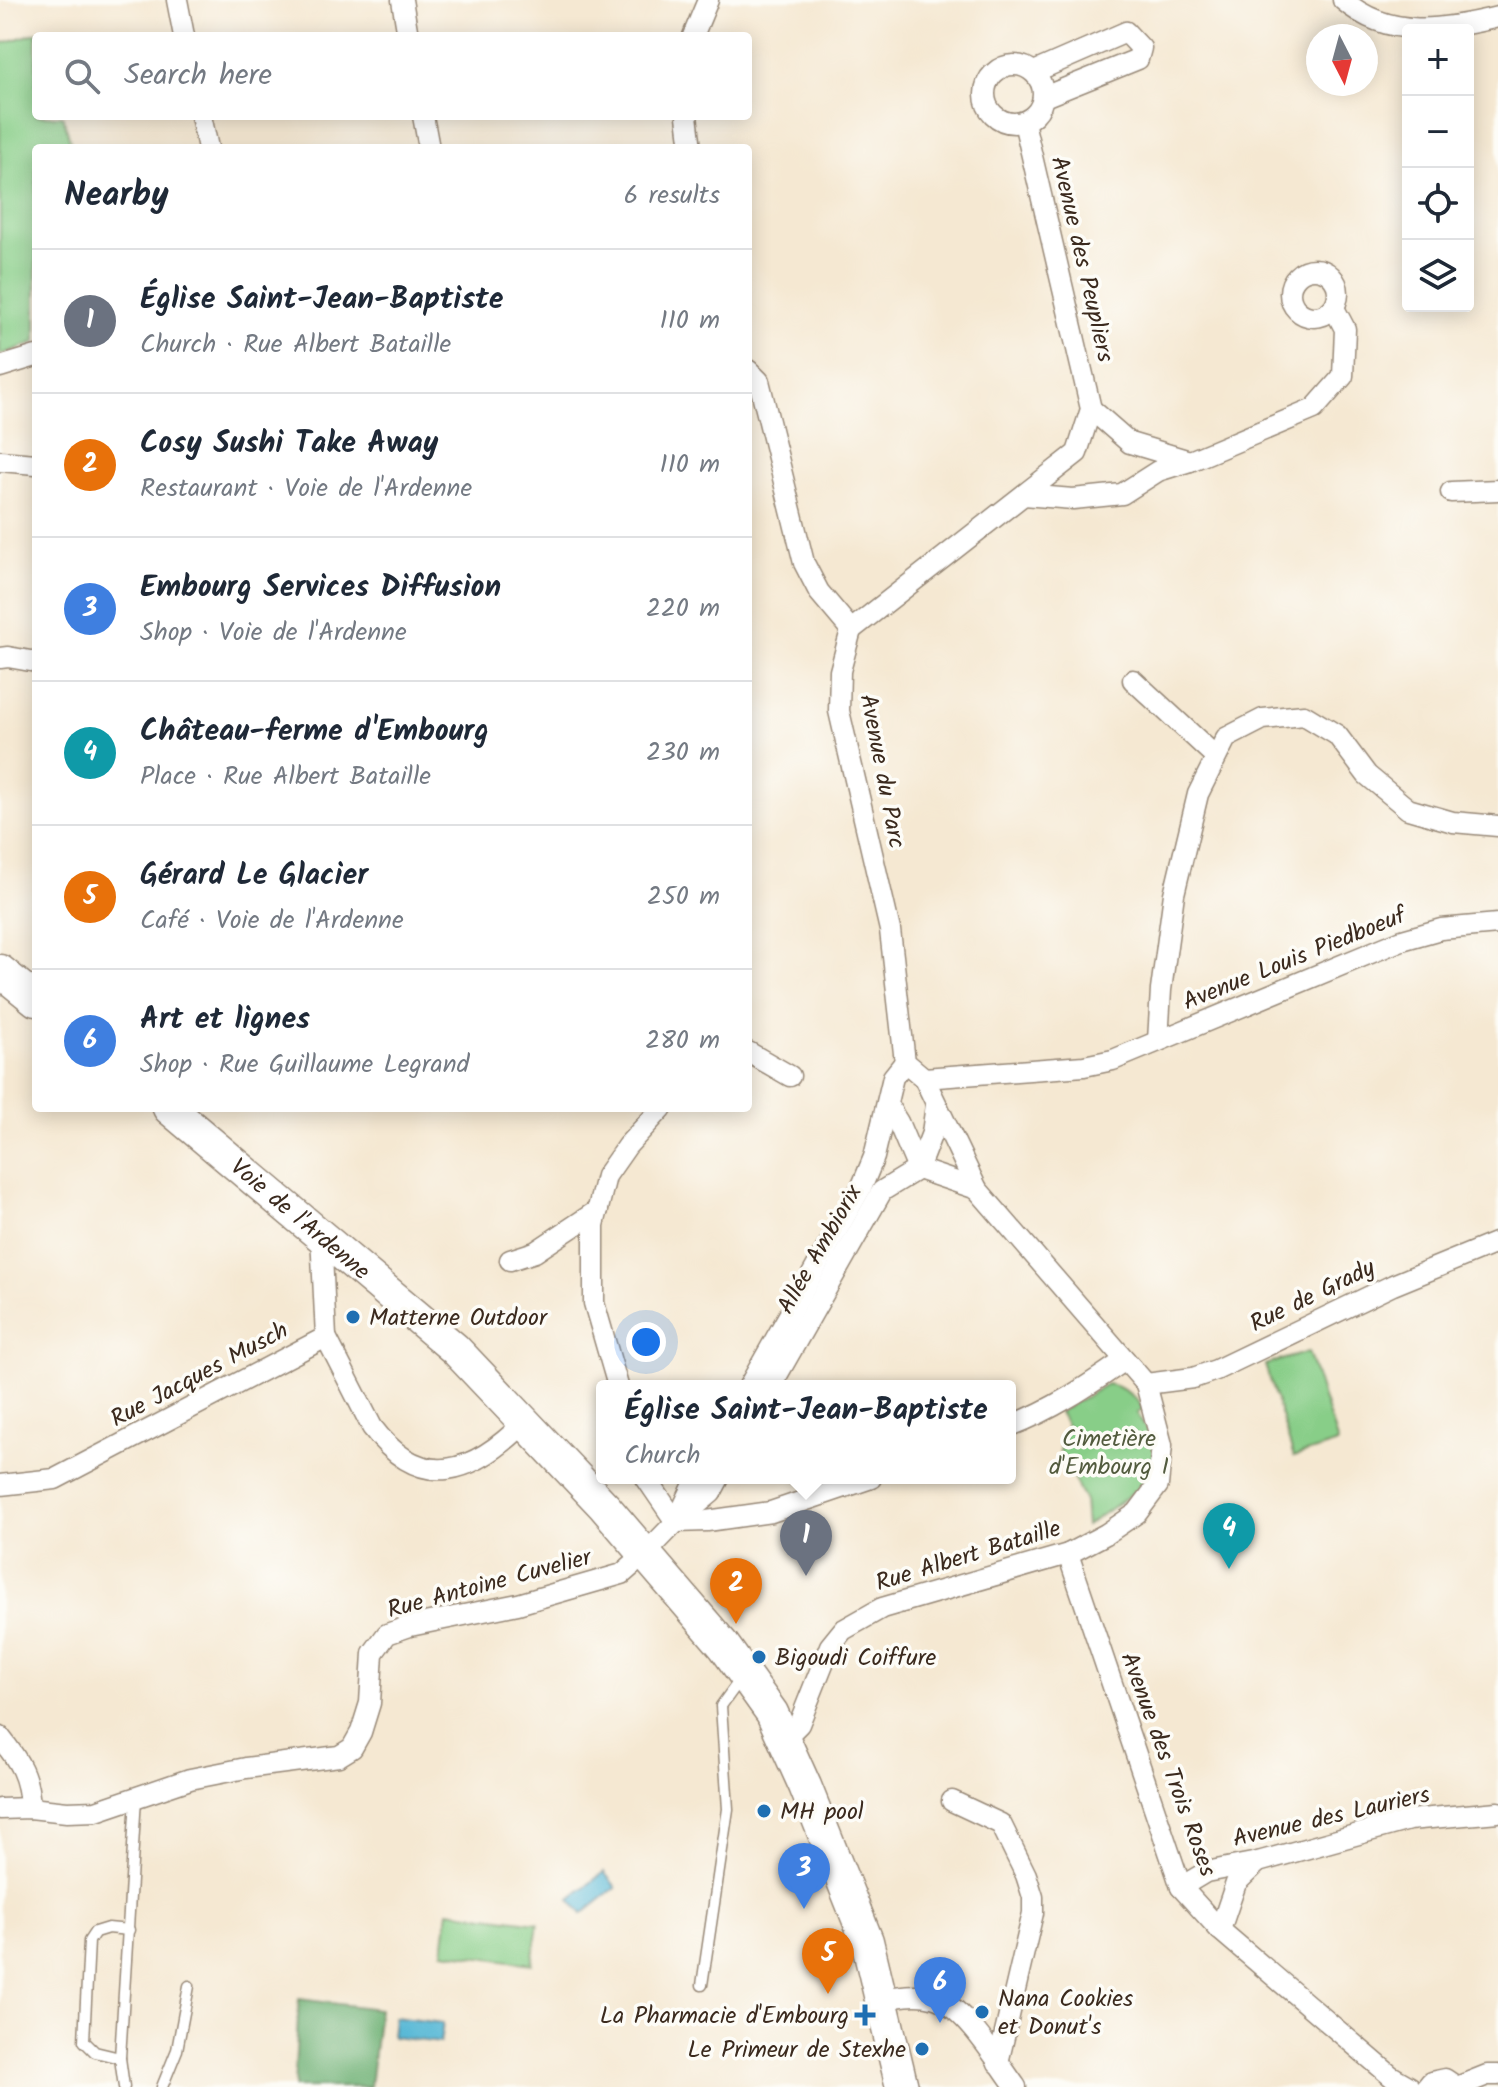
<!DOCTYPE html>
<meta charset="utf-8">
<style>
body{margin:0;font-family:Kalam,sans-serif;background:#f6f6f7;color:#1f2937}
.controls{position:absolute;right:24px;top:24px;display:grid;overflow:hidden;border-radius:8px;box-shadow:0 4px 20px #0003}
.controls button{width:72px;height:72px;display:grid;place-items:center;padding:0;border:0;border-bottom:2px solid #e0e1e3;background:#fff;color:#1f2937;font:40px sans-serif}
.compass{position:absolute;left:1306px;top:24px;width:72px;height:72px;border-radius:50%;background:#fff;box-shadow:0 4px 20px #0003;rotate:174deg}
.you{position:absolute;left:646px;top:1342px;width:28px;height:28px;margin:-20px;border:6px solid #fff;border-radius:50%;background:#1a73e8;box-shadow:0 0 0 12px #1a73e833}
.badge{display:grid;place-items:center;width:52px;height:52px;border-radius:50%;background:#db2777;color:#fff;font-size:26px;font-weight:700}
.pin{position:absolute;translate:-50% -66px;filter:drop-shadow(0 2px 4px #0008)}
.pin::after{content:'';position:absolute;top:42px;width:28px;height:24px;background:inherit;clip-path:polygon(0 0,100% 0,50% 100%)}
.popup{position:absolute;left:596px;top:1380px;width:420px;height:104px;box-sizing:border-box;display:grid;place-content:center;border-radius:8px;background:#fff;filter:drop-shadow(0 2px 6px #0005);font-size:26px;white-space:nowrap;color:#747a83}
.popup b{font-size:30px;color:#1f2937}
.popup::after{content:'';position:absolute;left:50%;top:100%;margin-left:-16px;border:16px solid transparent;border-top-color:#fff}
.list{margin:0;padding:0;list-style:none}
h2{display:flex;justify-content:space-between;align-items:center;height:104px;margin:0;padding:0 32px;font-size:34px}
h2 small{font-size:26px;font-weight:400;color:#747a83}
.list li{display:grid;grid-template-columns:52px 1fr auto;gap:24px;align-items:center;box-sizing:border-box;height:144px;padding:0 32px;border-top:2px solid #e0e1e3}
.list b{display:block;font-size:30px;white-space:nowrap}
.list p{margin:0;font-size:26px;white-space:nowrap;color:#747a83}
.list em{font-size:26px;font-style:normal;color:#747a83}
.icon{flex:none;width:44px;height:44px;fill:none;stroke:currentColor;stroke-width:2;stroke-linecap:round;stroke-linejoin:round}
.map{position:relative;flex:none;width:1498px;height:2087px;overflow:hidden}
.search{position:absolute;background:#fff;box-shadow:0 4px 20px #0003;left:32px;top:32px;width:720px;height:88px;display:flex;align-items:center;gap:20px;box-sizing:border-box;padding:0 28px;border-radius:8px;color:#747a83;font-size:30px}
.panel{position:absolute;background:#fff;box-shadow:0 4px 20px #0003;left:32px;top:144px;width:720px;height:968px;border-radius:8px}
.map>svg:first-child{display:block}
.green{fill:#88ce88;stroke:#627c53;stroke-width:2}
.forest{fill:#6eb174;stroke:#546e49;stroke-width:2}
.water{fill:#57b8d6;stroke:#49717a;stroke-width:2}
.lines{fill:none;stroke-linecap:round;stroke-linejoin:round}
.lane-casing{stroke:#988978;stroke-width:13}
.street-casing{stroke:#988978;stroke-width:23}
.primary-casing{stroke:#988978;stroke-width:35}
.lane{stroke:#fff;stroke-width:10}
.street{stroke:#fff;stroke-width:20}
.primary{stroke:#fff;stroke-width:32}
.poi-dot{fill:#1f6fb2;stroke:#fdfcf7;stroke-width:3}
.labels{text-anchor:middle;stroke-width:7;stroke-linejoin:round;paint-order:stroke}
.street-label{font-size:24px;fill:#3b2a1e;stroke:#fdfcf7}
.poi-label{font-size:24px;fill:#3b2a1e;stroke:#fdfcf7;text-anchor:start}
.park-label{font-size:24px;fill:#525b3e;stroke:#fdfcf7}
</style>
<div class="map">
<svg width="1498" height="2087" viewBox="0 0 1498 2087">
<rect width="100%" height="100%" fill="#fdfcf7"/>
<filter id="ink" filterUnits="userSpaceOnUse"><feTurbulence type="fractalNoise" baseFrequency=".0125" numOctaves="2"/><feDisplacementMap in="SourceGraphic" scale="16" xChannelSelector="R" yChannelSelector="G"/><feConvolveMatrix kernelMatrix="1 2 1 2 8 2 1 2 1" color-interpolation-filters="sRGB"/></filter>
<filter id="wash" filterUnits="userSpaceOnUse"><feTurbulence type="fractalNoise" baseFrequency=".006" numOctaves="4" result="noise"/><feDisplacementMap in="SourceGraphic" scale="32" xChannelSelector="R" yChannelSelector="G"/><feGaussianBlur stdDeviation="1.8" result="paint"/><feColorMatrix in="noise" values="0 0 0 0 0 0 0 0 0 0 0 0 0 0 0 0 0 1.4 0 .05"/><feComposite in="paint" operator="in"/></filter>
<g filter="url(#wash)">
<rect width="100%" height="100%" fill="#f5e8d2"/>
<g class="green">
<polygon points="39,32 41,36 36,36 36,116 63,116 72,148 36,148 36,342 0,355 0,44"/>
<polygon points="1308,1352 1338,1443 1294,1457 1265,1365"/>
<path d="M1107,1384C1121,1386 1136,1396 1143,1409L1137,1413L1156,1445L1148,1482L1086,1526L1084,1499L1059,1451L1067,1426L1059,1412Z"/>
<polygon points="448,1911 538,1923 532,1964 443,1952"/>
</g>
<polygon class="forest" points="299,1999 379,2009 370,2087 294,2087"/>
<g class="water">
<polygon points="604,1872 616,1887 582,1914 570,1899"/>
<polygon points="394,2017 443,2023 440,2043 392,2037"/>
</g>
</g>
<g filter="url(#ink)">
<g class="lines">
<g class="lane-casing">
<g id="lane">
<polyline points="702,1985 728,1809 721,1706 742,1677"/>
<polyline points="120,2058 95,2052 84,2041 89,1941 95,1932 108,1928 129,1930"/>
<polyline points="124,2087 120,2058 136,1798"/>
<polyline points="162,2087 177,2050 189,1986"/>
</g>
</g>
<g class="street-casing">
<g id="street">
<polyline points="177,0 184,36"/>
<polyline points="402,0 408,36"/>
<path d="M1343,0C1389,40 1444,30 1498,17"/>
<polyline points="693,36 708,0"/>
<circle cx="1014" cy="94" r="29"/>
<polyline points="1034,72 1126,32 1141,48 1138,59 1044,97"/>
<polyline points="201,116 208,148"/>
<polyline points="423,116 429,148"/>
<polyline points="687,116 691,148"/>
<circle cx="1314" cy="293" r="24"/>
<polyline points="0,367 36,356"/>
<polyline points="748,370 759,381 804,563 819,592 851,630"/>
<polyline points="1091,409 1130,443 1190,461"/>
<polyline points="0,461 36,464"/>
<polyline points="1451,492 1498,490"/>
<polyline points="1024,495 1073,499 1122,494 1158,471 1190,461 1314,409 1343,376 1345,329 1334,308"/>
<polyline points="851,630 1077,453 1091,409 1024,122"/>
<polyline points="0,658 8,657 36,662"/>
<polyline points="1133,680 1216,757"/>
<polyline points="1158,1041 1161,990 1174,894 1198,794 1226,738 1263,719 1304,715 1337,735 1367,775 1408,809 1453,822 1498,826"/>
<polyline points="748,1052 790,1076"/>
<polyline points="924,1078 1084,1066 1113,1060 1402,940 1441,929 1498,924"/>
<polyline points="888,1106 898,1122 918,1169 977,1189"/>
<polyline points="510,1260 535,1252 598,1210"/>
<path d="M326,1337L372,1427C422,1494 474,1473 525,1422"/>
<polyline points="1146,1384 1193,1378 1216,1370 1393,1285 1498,1242"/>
<polyline points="618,1386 594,1303 594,1225 606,1176 627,1146 662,1108"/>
<polyline points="749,1386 862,1186 874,1157 893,1077 905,1062"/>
<polyline points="771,1386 882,1191 918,1169 932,1133 936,1105"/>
<path d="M1010,1426C1052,1410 1088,1386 1125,1360"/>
<polyline points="646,1478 676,1522"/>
<polyline points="0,1485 55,1479 326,1337 321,1235"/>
<polyline points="678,1518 697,1478"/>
<polyline points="676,1522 707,1521 771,1512 871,1478"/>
<polyline points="1068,1554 1181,1887 1220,1930 1391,2076 1410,2087"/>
<path d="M0,1737C19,1761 29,1776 30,1808"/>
<polyline points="785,1738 799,1724 830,1646 843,1630 882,1608 1068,1554 1106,1534 1137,1513 1158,1485 1162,1445 1146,1384 977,1189 924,1078 905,1062 890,930 839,711 840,671 851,630"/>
<polyline points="952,1801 1001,1824 1026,1875 1033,1897 1033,1913 998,2063"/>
<polyline points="0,1809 30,1808 67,1812 96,1811 190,1779 246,1768 339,1756 352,1748 361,1732 370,1703 373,1653 387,1634 410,1626 518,1604 622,1574 646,1553 676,1522 711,1493 719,1478"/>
<polyline points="1181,1887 1206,1872 1258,1862 1409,1820 1498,1812"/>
<polyline points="1220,1930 1236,1883 1258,1862"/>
<path d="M882,1999C900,1996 920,1992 938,1999C967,2011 997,2061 1016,2087"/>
<polyline points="1427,2087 1431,2082 1445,2079 1457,2087"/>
<polyline points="1457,2087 1487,2075 1498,2075"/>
</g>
</g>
<g class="primary-casing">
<g id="primary">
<polyline points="0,971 36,1000"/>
<path id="s1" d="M169,1108L455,1349L604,1506L724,1646L772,1713L805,1786L867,1941L902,2087"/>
</g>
</g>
<use href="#lane" class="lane"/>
<use href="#street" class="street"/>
<use href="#primary" class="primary"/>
</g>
</g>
<g class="poi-dot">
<circle cx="353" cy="1317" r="8"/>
<circle cx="759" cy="1657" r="8"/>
<circle cx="764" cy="1811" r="8"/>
<circle cx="982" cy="2012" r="8"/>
<path d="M861 2003h8v8h8v8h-8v8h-8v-8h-8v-8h8z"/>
<circle cx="922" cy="2049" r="8"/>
</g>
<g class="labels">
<g class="street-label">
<text transform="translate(1083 259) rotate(77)" y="8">Avenue des Peupliers</text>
<text transform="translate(883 771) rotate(79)" y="8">Avenue du Parc</text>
<text transform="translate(1294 958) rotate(-22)" y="8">Avenue Louis Piedboeuf</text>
<text dy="8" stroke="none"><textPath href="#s1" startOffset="172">Voie de l'Ardenne</textPath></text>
<text transform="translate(819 1249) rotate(-60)" y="8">Allée Ambiorix</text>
<text transform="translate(1312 1295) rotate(-26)" y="8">Rue de Grady</text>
<text transform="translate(199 1374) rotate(-28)" y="8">Rue Jacques Musch</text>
<text transform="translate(968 1555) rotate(-17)" y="8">Rue Albert Bataille</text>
<text transform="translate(489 1583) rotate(-15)" y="8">Rue Antoine Cuvelier</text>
<text transform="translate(1169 1764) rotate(70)" y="8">Avenue des Trois Roses</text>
<text transform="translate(1331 1816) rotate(-13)" y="8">Avenue des Lauriers</text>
</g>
<g class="poi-label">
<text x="369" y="1325">Matterne Outdoor</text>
<text x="775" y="1665">Bigoudi Coiffure</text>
<text x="780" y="1819">MH pool</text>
<text x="998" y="2006">Nana Cookies<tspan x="998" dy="28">et Donut's</tspan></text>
<text x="849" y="2023" text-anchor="end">La Pharmacie d'Embourg</text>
<text x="906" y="2057" text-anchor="end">Le Primeur de Stexhe</text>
</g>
<g class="park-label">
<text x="1109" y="1446">Cimetière<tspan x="1109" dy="28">d'Embourg I</tspan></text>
</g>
</g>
</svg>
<div class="controls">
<button>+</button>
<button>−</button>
<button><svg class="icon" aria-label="locate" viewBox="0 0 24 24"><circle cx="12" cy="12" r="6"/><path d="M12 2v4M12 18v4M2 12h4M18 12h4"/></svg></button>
<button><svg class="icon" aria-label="layers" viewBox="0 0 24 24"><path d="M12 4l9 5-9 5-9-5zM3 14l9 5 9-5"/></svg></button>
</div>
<svg class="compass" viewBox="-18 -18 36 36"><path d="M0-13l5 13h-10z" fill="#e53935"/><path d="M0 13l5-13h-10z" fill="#747a83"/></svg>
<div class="you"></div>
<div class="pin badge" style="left:806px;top:1576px;background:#6b7280">1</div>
<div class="popup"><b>Église Saint-Jean-Baptiste</b>Church</div>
<div class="pin badge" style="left:736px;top:1624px;background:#e8710a">2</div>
<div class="pin badge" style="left:804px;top:1909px;background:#3f7fe0">3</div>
<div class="pin badge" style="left:1229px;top:1569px;background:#0f9aa8">4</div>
<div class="pin badge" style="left:828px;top:1994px;background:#e8710a">5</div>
<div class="pin badge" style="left:940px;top:2023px;background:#3f7fe0">6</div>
<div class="search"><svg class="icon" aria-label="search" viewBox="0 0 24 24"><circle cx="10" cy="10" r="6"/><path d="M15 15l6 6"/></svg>Search here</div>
<section class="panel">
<h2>Nearby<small>6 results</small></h2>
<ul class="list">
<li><span class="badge" style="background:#6b7280">1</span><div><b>Église Saint-Jean-Baptiste</b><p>Church · Rue Albert Bataille</p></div><em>110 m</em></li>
<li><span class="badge" style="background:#e8710a">2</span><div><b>Cosy Sushi Take Away</b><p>Restaurant · Voie de l'Ardenne</p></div><em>110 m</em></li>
<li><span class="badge" style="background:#3f7fe0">3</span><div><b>Embourg Services Diffusion</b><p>Shop · Voie de l'Ardenne</p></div><em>220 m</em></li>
<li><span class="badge" style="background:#0f9aa8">4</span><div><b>Château-ferme d'Embourg</b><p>Place · Rue Albert Bataille</p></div><em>230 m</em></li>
<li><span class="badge" style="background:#e8710a">5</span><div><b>Gérard Le Glacier</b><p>Café · Voie de l'Ardenne</p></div><em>250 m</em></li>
<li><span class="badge" style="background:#3f7fe0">6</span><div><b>Art et lignes</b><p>Shop · Rue Guillaume Legrand</p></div><em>280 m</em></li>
</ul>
</section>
</div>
